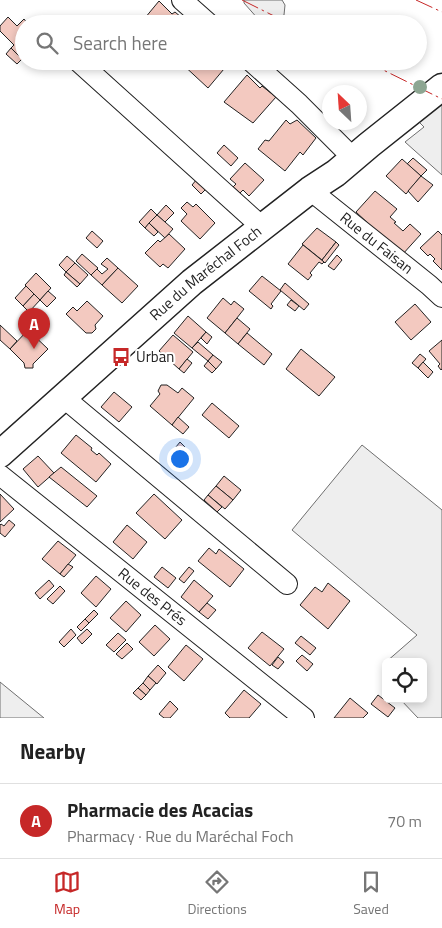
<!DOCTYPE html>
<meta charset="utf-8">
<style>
body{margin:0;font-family:"Titillium Web",sans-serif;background:#f2f2f2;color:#222}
.controls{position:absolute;right:15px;bottom:15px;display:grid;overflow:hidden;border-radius:8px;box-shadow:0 2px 8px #0003}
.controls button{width:45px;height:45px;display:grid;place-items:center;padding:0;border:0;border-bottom:1px solid #e0e0e0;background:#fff;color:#222;font:25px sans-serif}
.compass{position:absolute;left:322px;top:85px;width:45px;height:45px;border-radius:50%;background:#fff;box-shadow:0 2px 8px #0003;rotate:335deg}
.you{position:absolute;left:179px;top:458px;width:18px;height:18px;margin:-12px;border:4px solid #fff;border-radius:50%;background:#1a73e8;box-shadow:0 0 0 8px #1a73e833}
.badge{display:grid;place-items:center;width:32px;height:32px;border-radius:50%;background:#c62828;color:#fff;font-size:16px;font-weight:700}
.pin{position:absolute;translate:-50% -41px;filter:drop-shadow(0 1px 2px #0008)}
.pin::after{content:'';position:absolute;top:26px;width:18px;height:15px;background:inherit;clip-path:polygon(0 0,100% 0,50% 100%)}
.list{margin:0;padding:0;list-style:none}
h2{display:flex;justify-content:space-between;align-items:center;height:65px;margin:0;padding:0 20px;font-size:21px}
h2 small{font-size:16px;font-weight:400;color:#767676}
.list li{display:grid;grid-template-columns:32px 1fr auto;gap:15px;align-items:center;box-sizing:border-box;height:75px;padding:0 20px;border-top:1px solid #e0e0e0}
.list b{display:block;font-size:19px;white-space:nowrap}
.list p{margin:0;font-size:16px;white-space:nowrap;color:#767676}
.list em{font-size:16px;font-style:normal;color:#767676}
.icon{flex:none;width:28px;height:28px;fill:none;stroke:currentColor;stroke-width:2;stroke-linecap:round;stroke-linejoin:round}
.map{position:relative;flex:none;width:442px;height:718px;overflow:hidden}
.search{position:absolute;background:#fff;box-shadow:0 2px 8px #0003;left:15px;right:15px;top:15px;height:55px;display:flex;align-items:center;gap:12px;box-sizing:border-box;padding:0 18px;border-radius:28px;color:#767676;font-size:19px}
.sheet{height:140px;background:#fff}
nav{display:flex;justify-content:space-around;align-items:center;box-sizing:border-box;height:70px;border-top:1px solid #e0e0e0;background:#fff;font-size:14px;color:#767676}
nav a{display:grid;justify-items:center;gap:2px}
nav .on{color:#c62828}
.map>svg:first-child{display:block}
.green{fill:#eee;stroke:#6f6f6f}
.building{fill:#f3c9c0;stroke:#222}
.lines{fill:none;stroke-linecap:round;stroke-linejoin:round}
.minor-casing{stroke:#222;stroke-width:22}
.major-casing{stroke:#222;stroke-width:29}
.minor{stroke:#fff;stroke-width:20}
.major{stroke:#fff;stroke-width:26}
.power{stroke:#c62828;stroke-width:1;stroke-dasharray:18 4 2.5 4;stroke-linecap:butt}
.tree{fill:#8da692}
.labels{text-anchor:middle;stroke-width:4;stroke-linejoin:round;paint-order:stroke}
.street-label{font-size:15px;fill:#222;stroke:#fff}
.poi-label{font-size:15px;fill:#222;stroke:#fff;text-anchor:start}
</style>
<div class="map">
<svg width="442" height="718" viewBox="0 0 442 718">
<rect width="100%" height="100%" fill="#fff"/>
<g class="green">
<polygon points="244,0 282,0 285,5 284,15 276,20 259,20 244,3"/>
<polygon points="442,100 442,175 405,142 424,127 417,120"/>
<polygon points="362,445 442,510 442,718 418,718 400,699 423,699 423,662 386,662 417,635 292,530"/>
<polygon points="0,682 44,718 0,718"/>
</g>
<g class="building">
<polygon points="159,1 172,14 175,12 188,23 140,24"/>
<polygon points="8,17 17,26 24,19 28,24 24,24 24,58 22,59 11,48 14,45 0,31 0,26"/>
<polygon points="11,48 22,59 17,64 6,54"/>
<polygon points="181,61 228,61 229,63 208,88 180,62"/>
<polygon points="247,75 260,88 262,86 276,97 253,123 224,102"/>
<polygon points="286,120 290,124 297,120 316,138 303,155 300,152 285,171 258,149 265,140 269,141"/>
<polygon points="224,145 238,158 231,166 217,153"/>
<polygon points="413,158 427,170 421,176 407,164"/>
<polygon points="402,159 421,176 406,194 386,176"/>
<polygon points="245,163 264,180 249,196 243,190 240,193 233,187 236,184 230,179"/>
<polygon points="421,176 433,185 418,202 408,191"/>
<polygon points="197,179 207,188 201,194 192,185"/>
<polygon points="375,191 397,209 390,217 396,222 394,223 403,231 410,224 421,234 402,255 356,212"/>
<polygon points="187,202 193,207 196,204 215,223 200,239 181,221 187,214 181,208"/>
<polygon points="166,205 174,213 165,222 157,215"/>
<polygon points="151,209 157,215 145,228 139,222"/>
<polygon points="157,215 173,229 165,238 149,223"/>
<polygon points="149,223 158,232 154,236 145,228"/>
<polygon points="317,228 336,242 322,260 302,244"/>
<polygon points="92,231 103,241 97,248 86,238"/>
<polygon points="438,231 442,235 442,270 433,261 435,259 430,254 428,256 420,248"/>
<polygon points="169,234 185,249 168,268 163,264 160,267 145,253 158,240 160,242"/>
<polygon points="336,242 339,245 325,263 322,260"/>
<polygon points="303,245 324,262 322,264 319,262 310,273 312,275 308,280 288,264"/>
<polygon points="82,254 98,268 91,275 76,261"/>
<polygon points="337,255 342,260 334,270 328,266"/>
<polygon points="67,256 75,263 66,272 59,265"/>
<polygon points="107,258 118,268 102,285 91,275 97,269 102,274 108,269 101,264"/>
<polygon points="75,263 88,275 80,284 66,272"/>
<polygon points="118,268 138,286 122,303 102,285"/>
<polygon points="66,272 80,284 77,287 64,275"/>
<polygon points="36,273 51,288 40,300 25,285"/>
<polygon points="262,276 281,291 271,304 273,306 271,309 249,291"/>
<polygon points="285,283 309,304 304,310 280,290"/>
<polygon points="26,286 34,294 23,306 15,298"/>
<polygon points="48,291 56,298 47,307 40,300"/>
<polygon points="34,294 40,300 29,312 23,306"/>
<polygon points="223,298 231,305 234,301 244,309 225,333 207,318"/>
<polygon points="291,300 299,306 295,311 287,305"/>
<polygon points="87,301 103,316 95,325 96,329 92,333 86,333 66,314 73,307 77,311"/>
<polygon points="415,304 431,322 411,340 395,322"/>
<polygon points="188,316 206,332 192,348 174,333"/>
<polygon points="237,318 250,329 238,344 225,333"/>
<polygon points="0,325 17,341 10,349 0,340"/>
<polygon points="28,330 48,349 33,364 33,368 25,368 24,363 10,349"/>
<polygon points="206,332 212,337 207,344 201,338"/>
<polygon points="247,333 272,354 264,365 238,344"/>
<polygon points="173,335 193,352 179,369 159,351"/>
<polygon points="442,340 442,369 441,370 438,366 440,364 429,351"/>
<polygon points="198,342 213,355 208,361 192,348"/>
<polygon points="301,349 335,377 319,396 286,369"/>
<polygon points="420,354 426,359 418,368 412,363"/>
<polygon points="213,355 222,362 216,369 208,361"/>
<polygon points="187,359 192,363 184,373 179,369"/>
<polygon points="208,361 216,369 212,373 204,366"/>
<polygon points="423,362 433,372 428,378 418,368"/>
<polygon points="161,385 167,385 178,393 182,388 194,398 172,425 150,406 160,394 158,391"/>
<polygon points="114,392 132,407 119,422 101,407"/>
<polygon points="212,403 239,426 229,438 202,415"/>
<polygon points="178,417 189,427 183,434 172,425"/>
<polygon points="76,435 92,448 91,450 97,455 99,453 111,464 96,482 61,453"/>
<polygon points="180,442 185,447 176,457 171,453"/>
<polygon points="38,456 54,473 38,487 23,469"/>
<polygon points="61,467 97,496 87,507 49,477"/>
<polygon points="224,476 241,490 233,500 216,486"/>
<polygon points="216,486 233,500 225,509 208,495"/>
<polygon points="0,494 14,509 0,522"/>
<polygon points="154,494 182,520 165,539 136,513"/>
<polygon points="208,495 222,507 217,512 204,500"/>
<polygon points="9,520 15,525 5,537 0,533 0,525 1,524 4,526"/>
<polygon points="127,525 147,542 133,559 113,542"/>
<polygon points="58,541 76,555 60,574 42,559"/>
<polygon points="209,548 216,554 219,549 244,569 230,587 198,561"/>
<polygon points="68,564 73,567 64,577 60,574"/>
<polygon points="162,567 176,578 168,588 154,577"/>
<polygon points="189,567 194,571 184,583 179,579"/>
<polygon points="96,576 111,589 96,607 81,593"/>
<polygon points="49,580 54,586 40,599 35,593"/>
<polygon points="194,580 213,596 199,612 181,597"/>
<polygon points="328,583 350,601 328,629 300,605 315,587 322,592"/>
<polygon points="60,586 65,591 53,604 47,599"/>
<polygon points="126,601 141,615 126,632 110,618"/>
<polygon points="207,603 216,610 208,619 199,612"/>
<polygon points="94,610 98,614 89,623 85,619"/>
<polygon points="85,619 89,623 81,631 77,627"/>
<polygon points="155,625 170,639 154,656 139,642"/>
<polygon points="71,629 76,635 64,647 59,642"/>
<polygon points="87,629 92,634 82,644 77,638"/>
<polygon points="262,632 284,649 270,666 248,648"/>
<polygon points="118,633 126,640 114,652 106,645"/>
<polygon points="301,636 316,648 310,655 295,643"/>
<polygon points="127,643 133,649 122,659 116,654"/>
<polygon points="186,645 203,659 184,681 168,667"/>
<polygon points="302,655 313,664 307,671 296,661"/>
<polygon points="278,657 284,662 278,669 272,665"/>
<polygon points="158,665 166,673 157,684 148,676"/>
<polygon points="148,676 156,683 150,690 143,683"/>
<polygon points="143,683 150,690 146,695 138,688"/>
<polygon points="138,688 146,695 141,700 133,693"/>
<polygon points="244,690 261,704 249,718 230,718 225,713"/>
<polygon points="378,695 395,708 388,717 371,704"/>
<polygon points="350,698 368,713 363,718 334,718"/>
<polygon points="170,701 178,709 170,718 164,718 159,714"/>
</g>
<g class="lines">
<g class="minor-casing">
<g id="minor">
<polyline points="182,0 209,24"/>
<polyline points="78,61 262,227"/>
<polyline points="251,61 299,104 353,158"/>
<path id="s1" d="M310,190L429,285L442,297"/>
<polyline points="63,397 287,584"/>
<path id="s2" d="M0,475L304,718"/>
</g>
</g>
<g class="major-casing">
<g id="major">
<path id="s3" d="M0,454L192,282L310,190L336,173L369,145L442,87"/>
</g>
</g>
<use href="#minor" class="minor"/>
<use href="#major" class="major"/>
<g class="power">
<polyline points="242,0 290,24"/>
<polyline points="416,0 442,12"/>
<polyline points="365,61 442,99"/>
</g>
</g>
<circle class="tree" cx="420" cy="87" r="7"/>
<defs>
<g id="bus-bare" transform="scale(1.5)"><path d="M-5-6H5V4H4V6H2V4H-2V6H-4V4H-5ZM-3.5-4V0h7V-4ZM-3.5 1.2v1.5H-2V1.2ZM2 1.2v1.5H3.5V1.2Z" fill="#c62828" stroke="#fff" stroke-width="2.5" paint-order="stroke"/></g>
</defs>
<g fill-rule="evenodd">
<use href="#bus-bare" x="121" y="357"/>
</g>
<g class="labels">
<g class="street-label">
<text dy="5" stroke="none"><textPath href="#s1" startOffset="85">Rue du Faisan</textPath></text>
<text dy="5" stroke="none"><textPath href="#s3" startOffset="274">Rue du Maréchal Foch</textPath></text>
<text dy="5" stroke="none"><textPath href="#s2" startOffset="195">Rue des Prés</textPath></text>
</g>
<g class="poi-label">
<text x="136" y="362">Urban</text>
</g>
</g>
</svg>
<div class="controls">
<button><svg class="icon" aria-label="locate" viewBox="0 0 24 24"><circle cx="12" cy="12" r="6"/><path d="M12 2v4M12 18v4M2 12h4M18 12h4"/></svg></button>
</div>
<svg class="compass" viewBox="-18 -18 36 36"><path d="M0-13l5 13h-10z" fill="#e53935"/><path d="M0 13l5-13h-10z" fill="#767676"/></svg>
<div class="you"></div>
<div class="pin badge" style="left:34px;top:349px">A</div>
<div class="search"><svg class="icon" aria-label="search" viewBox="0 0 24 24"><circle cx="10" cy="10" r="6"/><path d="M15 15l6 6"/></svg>Search here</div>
</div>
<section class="sheet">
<h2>Nearby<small></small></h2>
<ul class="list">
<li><span class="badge">A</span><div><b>Pharmacie des Acacias</b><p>Pharmacy · Rue du Maréchal Foch</p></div><em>70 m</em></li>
</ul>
</section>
<nav>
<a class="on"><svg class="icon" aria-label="map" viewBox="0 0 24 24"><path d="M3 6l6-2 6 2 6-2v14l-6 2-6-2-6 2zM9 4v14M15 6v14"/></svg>Map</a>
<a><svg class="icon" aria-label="directions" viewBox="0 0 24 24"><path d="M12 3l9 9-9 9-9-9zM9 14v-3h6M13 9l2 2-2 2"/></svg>Directions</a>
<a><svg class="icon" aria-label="saved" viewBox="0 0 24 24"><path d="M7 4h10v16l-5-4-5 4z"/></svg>Saved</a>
</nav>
